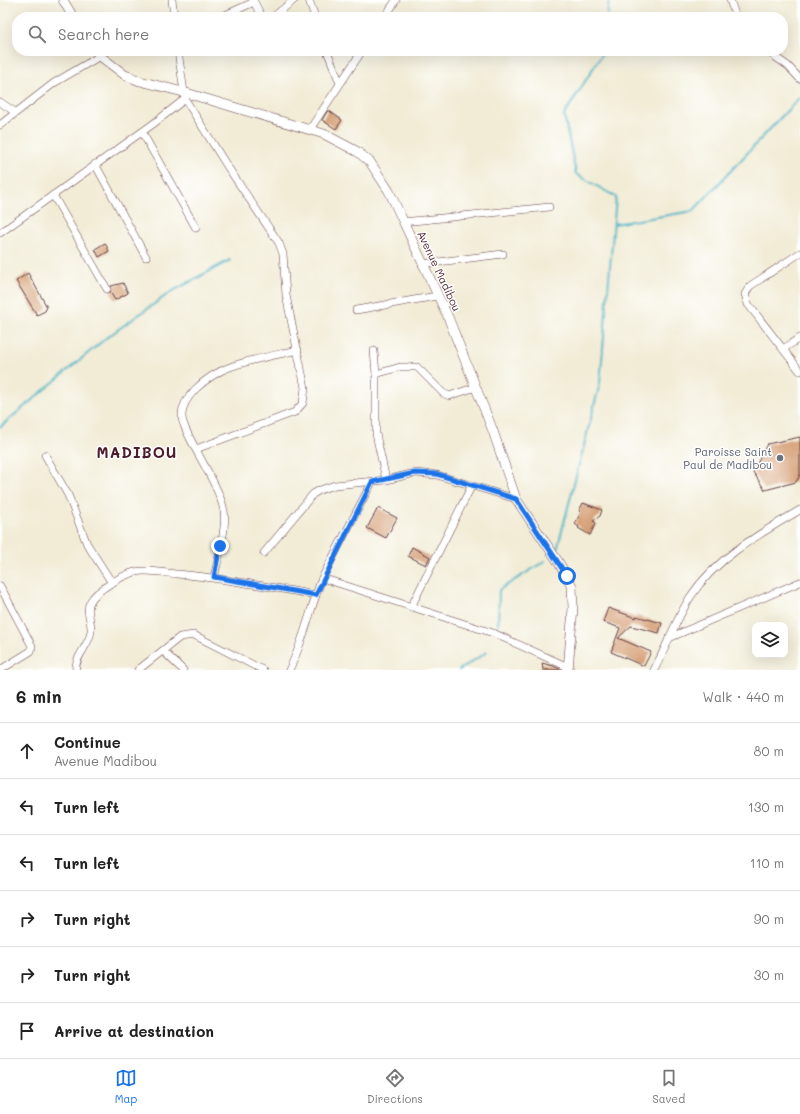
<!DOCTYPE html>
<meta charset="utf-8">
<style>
body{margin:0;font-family:Mali,sans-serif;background:#f2f2f2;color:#222}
.controls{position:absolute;right:12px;bottom:12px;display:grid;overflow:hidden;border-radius:8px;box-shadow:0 4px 16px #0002}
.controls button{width:36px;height:36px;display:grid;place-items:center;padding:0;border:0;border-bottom:1px solid #e0e0e0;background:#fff;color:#222;font:20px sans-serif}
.stop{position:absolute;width:12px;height:12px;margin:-9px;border:3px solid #1a73e8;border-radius:50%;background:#fff}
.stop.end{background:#1a73e8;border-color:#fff;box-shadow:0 1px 4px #0008}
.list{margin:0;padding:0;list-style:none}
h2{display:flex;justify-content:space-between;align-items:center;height:52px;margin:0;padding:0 16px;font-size:17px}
h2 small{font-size:13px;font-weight:400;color:#767676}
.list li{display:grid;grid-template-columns:26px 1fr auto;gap:12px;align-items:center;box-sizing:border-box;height:56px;padding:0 16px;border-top:1px solid #e0e0e0}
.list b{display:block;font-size:15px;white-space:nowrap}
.list p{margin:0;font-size:13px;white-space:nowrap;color:#767676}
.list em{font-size:13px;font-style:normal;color:#767676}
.icon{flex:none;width:22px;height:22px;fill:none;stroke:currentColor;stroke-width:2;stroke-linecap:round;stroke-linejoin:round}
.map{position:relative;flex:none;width:800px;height:670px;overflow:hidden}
.search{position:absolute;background:#fff;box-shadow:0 4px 16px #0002;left:12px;right:12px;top:12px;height:44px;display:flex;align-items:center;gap:10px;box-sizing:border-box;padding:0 14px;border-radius:16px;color:#767676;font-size:15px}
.sheet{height:388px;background:#fff}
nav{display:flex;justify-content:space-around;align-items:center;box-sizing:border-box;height:56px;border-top:1px solid #e0e0e0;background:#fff;font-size:11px;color:#767676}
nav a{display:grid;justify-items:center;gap:2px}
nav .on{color:#1a73e8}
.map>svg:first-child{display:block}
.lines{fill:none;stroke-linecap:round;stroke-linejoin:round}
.stream{stroke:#47b3c5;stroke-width:2}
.building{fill:#d49c71}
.street-casing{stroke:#633e45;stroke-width:8}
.secondary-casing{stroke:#633e45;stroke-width:10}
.street{stroke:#fff;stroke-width:7}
.secondary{stroke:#fff;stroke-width:9}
.route{stroke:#1a73e8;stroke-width:5}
.worship-dot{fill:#6b7280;stroke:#fff;stroke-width:1.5}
.labels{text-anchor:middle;stroke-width:3;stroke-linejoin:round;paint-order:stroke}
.street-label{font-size:11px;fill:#4a1f2b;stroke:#fff}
.worship-label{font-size:11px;fill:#5b616d;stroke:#fff;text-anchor:end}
.district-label{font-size:15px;font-weight:bold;letter-spacing:1px;fill:#4a1f2b;stroke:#fff}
</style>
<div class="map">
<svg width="800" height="670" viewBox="0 0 800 670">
<rect width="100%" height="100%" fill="#fff"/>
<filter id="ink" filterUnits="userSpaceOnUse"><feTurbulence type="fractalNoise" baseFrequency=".025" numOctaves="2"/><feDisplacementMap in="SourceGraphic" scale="8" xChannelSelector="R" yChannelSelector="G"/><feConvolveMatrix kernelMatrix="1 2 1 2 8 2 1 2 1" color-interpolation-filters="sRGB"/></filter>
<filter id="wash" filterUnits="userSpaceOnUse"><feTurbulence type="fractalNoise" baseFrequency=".012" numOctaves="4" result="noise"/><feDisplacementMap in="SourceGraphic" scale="16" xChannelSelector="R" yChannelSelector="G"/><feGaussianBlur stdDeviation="0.9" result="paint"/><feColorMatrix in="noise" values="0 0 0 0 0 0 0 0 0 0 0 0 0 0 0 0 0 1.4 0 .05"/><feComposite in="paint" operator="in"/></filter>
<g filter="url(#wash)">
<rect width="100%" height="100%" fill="#f2ecd6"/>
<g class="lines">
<g class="stream">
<polyline points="607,17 609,0"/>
<polyline points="614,224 693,211 800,97"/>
<polyline points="0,427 106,338 171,292 230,260"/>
<polyline points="557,550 600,383 616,197 576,174 564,115 604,51"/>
<polyline points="498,628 499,590 545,561"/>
<polyline points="459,670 487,652"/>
</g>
</g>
<g id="blocks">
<g class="building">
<polygon points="328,110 342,120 336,129 322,120"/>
<polygon points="105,243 109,251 99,257 95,249"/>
<polygon points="28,273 47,307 45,311 37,315 16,281"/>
<polygon points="123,283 128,293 115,300 110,292 111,286"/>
<polygon points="800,437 800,475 796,482 765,490 753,472 767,444"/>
<polygon points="583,503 602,510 600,516 593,521 596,523 590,535 578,528 579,527 575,524 581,512 579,511"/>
<polygon points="378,508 397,518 386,538 367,528"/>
<polygon points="412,547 430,557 426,565 408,556"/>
<polygon points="608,608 636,618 636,616 662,623 659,633 631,626 618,638 651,652 644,666 611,652 620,628 603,622"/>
<polygon points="542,663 553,666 562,670 543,670"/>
</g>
</g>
</g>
<g filter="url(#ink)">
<use href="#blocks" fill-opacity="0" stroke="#633e45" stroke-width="1"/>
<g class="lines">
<g class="street-casing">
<g id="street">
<polyline points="172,0 174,17"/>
<polyline points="253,0 262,17"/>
<polyline points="309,0 315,17"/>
<polyline points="730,0 736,17"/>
<polyline points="221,17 254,2"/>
<polyline points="273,17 294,0"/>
<polyline points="385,17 396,0"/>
<polyline points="178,51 185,99 227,166 279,243 283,254 286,295 305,388 303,403 295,412 196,449"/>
<polyline points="327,51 340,83"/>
<polyline points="767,51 788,66 800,79"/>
<polyline points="0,102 15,112"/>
<polyline points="0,125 54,83 100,56"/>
<polyline points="310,129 362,51"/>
<polyline points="142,132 196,228"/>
<polyline points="95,164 146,257"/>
<polyline points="53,195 107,289"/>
<polyline points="403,222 549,207"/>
<polyline points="0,233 153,124 185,99"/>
<polyline points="800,253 750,286 745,294 748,304 800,371"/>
<polyline points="422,264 503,254"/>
<polyline points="356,310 437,296"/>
<polyline points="783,349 800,338"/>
<polyline points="374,351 376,374 376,434 386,480"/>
<polyline points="376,374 400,367 417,367 443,393 449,396 476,387"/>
<polyline points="45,455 68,495 87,544 112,583"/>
<polyline points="264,553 313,494 320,490 335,485 386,480 415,473 437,475 516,499"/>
<path d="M214,577C218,560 227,527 224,511C219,485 194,451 184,425C173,400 210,374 230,367C252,359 276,355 298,350"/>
<polyline points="322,578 493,633 568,667"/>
<polyline points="0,586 32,646 31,651 0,670"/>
<polyline points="411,607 472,485"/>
<polyline points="669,638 800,582"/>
<polyline points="163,651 183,670"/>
<path d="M76,670C74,657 90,645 91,631C92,622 85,610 90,602C96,590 123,575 135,572C148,569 164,573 177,574C224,578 270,587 316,595"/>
<polyline points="138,670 180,637 194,635 263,670"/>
<path d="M289,670C304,641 310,609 322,578L372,482"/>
<path d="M654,670C667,646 676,619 691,596C716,558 761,533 800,510"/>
</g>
</g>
<g class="secondary-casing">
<g id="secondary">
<polyline points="63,0 73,17"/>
<polyline points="96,51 100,56 125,75 140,81 183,92 324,134 358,152 370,162 389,191 448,317 493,431 516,499 559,563 572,586 573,608 568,670"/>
</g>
</g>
<use href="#street" class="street"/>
<use href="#secondary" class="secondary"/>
</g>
</g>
<g class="lines" filter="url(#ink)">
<polyline class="route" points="220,546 214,577 316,595 372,482 415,473 437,474 516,499 567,576"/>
</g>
<circle class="worship-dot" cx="780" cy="458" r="4"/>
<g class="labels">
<g class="street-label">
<text transform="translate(439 271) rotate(65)" y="4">Avenue Madibou</text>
</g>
<g class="worship-label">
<text x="772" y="456">Paroisse Saint<tspan x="772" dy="13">Paul de Madibou</tspan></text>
</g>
<g class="district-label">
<text x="137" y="458">MADIBOU</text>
</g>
</g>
</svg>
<div class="controls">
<button><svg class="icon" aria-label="layers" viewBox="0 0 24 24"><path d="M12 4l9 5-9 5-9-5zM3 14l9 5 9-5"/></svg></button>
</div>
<div class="stop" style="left:567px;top:576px"></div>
<div class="stop end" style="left:220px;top:546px"></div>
<div class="search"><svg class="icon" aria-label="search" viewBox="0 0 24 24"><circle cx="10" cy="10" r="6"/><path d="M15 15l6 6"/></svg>Search here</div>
</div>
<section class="sheet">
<h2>6 min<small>Walk · 440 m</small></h2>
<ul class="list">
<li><svg class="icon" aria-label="ahead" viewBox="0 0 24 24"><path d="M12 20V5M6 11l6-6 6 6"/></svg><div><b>Continue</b><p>Avenue Madibou</p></div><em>80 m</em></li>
<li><svg class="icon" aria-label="left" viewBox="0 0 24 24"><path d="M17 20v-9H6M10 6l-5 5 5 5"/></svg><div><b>Turn left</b></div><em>130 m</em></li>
<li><svg class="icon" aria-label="left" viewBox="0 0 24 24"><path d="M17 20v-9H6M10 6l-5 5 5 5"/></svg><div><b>Turn left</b></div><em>110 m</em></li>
<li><svg class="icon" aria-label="right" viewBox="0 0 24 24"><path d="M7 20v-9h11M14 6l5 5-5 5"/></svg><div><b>Turn right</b></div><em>90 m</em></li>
<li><svg class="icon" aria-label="right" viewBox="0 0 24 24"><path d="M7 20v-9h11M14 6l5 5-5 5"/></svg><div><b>Turn right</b></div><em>30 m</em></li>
<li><svg class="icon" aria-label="arrive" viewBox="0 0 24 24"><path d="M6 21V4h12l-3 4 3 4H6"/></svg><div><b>Arrive at destination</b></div></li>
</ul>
</section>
<nav>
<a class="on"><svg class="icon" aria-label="map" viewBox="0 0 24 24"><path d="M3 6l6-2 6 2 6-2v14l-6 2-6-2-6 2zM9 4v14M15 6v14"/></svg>Map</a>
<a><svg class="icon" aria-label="directions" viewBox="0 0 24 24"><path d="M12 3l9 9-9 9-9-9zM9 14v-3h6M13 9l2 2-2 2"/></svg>Directions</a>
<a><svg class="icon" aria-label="saved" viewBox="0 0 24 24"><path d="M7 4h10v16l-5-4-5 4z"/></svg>Saved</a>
</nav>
